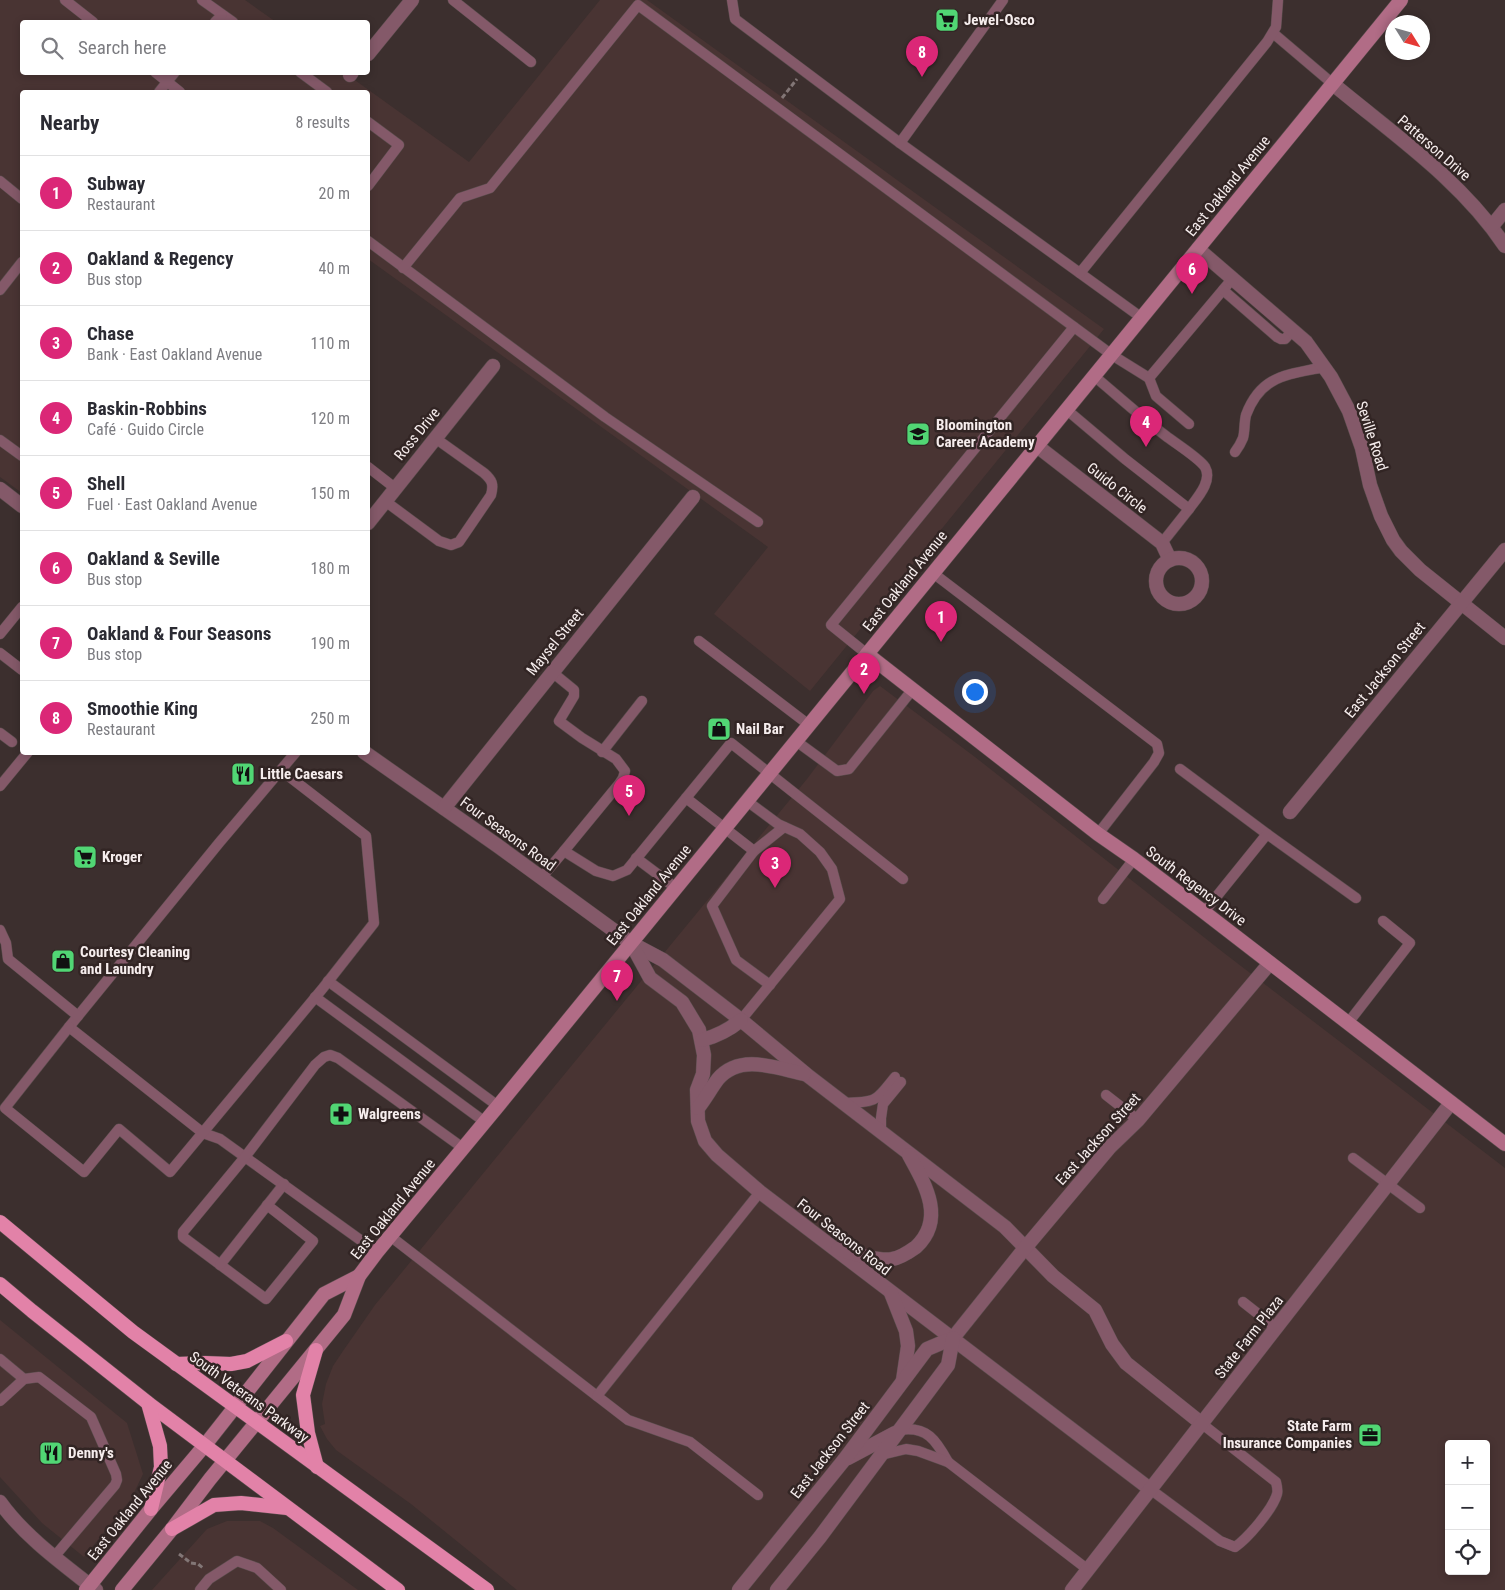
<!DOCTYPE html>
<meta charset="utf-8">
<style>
body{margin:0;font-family:"Roboto Condensed",sans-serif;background:#f7f7f7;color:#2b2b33}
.controls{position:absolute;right:15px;bottom:15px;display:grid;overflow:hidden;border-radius:5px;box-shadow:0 2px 8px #0003}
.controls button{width:45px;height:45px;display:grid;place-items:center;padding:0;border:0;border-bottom:1px solid #e1e1e2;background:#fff;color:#2b2b33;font:25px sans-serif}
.compass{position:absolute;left:1385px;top:15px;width:45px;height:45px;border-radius:50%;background:#fff;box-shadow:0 2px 8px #0003;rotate:127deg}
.you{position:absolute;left:974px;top:691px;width:18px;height:18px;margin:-12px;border:4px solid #fff;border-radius:50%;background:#1a73e8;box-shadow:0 0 0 8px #1a73e833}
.badge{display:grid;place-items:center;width:32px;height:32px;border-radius:50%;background:#db2777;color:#fff;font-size:16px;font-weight:700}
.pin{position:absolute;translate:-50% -41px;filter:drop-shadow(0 1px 2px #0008)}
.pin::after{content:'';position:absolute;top:26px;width:18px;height:15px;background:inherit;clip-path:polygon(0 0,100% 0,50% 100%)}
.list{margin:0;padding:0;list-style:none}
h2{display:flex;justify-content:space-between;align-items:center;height:65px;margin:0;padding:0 20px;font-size:21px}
h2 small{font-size:16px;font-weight:400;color:#7c7c81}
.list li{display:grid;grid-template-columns:32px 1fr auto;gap:15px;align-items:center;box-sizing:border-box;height:75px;padding:0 20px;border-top:1px solid #e1e1e2}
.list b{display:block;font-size:19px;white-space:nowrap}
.list p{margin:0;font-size:16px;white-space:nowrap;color:#7c7c81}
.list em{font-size:16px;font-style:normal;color:#7c7c81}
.icon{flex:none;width:28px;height:28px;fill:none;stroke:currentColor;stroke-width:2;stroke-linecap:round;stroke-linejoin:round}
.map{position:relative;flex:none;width:1505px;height:1590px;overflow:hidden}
.search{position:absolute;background:#fff;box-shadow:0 2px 8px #0003;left:20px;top:20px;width:350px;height:55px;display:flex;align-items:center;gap:12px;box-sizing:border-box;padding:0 18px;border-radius:5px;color:#7c7c81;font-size:19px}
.panel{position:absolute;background:#fff;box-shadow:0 2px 8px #0003;left:20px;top:90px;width:350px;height:665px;border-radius:5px}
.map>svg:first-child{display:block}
.built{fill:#493433;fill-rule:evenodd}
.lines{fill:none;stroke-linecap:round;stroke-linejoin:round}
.service-casing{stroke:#5a4d4d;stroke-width:11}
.minor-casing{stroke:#5a4d4d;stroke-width:15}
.tertiary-casing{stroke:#5a4d4d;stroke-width:15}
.secondary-casing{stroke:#5a4d4d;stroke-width:15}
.trunk-casing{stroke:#5a4d4d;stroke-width:15}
.path{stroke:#827676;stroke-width:3;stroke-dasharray:5 2.5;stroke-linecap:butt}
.service{stroke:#845969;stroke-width:10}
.minor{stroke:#845969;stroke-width:14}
.tertiary{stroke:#845969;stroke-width:14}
.secondary{stroke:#b16c86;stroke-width:14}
.trunk{stroke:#e282a8;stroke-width:14}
.labels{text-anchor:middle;stroke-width:5;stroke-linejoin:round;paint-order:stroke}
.poi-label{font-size:15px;font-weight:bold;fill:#f6eded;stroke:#322524;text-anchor:start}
.street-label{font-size:15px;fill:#f6eded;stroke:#322524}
</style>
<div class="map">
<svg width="1505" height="1590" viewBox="0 0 1505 1590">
<rect width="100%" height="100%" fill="#3c2f2e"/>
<g class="built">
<polygon points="0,0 245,0 276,22 22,22 22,72 345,73 469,162 600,0 647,0 1104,329 810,691 714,614 768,547 368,259 368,92 22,92 22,493 0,477"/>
<path d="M880,686L975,757L1224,953L1505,1168V1590H517L411,1504L336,1450L327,1439L320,1426L325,1424L322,1404L326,1384L333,1366L343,1351L375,1305L807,779L873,691ZM1449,1444H1486V1571H1449Z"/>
<polygon points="0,1320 127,1423 143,1474 131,1499 84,1557 42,1523 0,1477"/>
<polygon points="227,1521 260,1521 273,1528 358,1590 152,1590 207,1529"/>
</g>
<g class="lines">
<g class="service-casing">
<g id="service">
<polyline points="65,0 93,22"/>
<polyline points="202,0 233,22"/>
<polyline points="453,0 531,62"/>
<polyline points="732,0 735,19 900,143"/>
<polyline points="1003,0 900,143 1142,318"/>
<polyline points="215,22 222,15"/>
<polyline points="1273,33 1333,84"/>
<polyline points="155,72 180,92"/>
<polyline points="300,72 327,92"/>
<polyline points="159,92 175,72"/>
<polyline points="368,122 399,145 368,186"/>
<polyline points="0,181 22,199"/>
<polyline points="368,241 605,417 758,522"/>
<polyline points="403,268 460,198 490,188 638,5 1112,355 1149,378 1233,278"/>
<polyline points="1080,273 1267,42 1276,27 1278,0"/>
<polyline points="0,290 22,262"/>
<polyline points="1223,290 1277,337 1281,339 1285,339 1293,330"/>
<path d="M1094,376C1118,396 1141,417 1166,436C1175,443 1199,458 1205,467C1213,481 1197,498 1189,509"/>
<polyline points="1149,378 1156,396 1189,424"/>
<polyline points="1067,410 1125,459 1189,509 1162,543"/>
<polyline points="0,440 22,456"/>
<path d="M1235,452C1238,448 1241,443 1243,438C1245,431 1244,423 1246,415C1261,375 1287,375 1324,367"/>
<polyline points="368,467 395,488"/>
<path d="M385,501L439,541L451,545L459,542L491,495C494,484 492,480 484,473L435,438"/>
<polyline points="933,573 1157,744 1159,753 1154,762 1098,834"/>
<polyline points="0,634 22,607"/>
<polyline points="699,641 809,725"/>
<polyline points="0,653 22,670"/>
<polyline points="867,654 831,625 1074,327"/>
<polyline points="552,672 574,690 574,696 559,721 582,738 616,759 625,771 623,778 619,784 564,851"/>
<polyline points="0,733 12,742"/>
<polyline points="796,741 837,771 849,769 913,689"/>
<polyline points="296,752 219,843 69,1027 203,1133 220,1139 377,1252"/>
<polyline points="602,752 642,701"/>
<polyline points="1180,769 1267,834"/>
<polyline points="0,786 28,752"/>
<polyline points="686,798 754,851"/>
<polyline points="636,858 676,888"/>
<polyline points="541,878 564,851 596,871 613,876 627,870 731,743 903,879"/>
<polyline points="1103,899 1134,859"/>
<polyline points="1204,912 1267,834 1356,898"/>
<polyline points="0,930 6,943 8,959 78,1016"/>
<polyline points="328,981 498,1106"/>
<polyline points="770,985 736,960 712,906 754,851 784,827"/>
<polyline points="315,997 485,1122"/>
<polyline points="741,1020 840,899 832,869 820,852 800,834 778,824 747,801"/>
<polyline points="1348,1023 1410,943 1383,921"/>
<polyline points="69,1027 5,1108 84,1172 119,1129 170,1172 323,988 374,923 366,836 282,771"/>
<polyline points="1106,1095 1138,1120"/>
<path d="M844,1103C877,1102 875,1102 895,1077"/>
<polyline points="881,1131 881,1118 883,1104 901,1082"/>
<polyline points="1353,1158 1420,1208"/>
<polyline points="267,1205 313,1241 266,1299 183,1237 183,1232 245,1157 315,1065 324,1057 330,1055 338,1058 463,1148"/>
<polyline points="390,1236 628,1420 690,1442 758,1495"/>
<polyline points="220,1265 284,1184"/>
<polyline points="1243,1302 1276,1328"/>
<polyline points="0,1359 24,1379"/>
<polyline points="597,1396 760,1192"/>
<polyline points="0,1401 24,1379 39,1377 91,1417 116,1474 117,1480 115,1485 54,1557"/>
<path d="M900,1430C927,1426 936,1440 948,1462"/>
<polyline points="881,1455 906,1449 918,1451 948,1462 1087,1569"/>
<path d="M1150,1489L1220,1541L1235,1547C1247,1539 1273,1509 1277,1494C1278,1491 1277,1486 1276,1482L1201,1423"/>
<polyline points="200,1590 209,1579 237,1561 257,1568 281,1590"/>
</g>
</g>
<g class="minor-casing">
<g id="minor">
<polyline points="368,54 412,0"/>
<polyline points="350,75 352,72"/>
<path d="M1333,84C1393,134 1461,180 1505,246"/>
<polyline points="1492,226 1505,210"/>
<polyline points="1198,249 1306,342 1331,377 1349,411 1362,448 1370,485 1381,516 1393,540 1401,551 1420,570 1505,638"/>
<polyline points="1037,446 1162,543 1170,560"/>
<polyline points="0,489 22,506"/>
<polyline points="368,523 493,366"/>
<circle cx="1179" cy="581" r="23"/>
<polyline points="364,752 498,846 631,943 663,960 741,1020 807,1075 1005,1227 1053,1276 1095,1310 1112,1344 1126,1363 1201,1423"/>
<polyline points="444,808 693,497"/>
<polyline points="1290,812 1505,550"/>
<polyline points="631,943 650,978 682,1002 699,1030 704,1055 703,1074 697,1090 698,1121 705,1141 717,1155 760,1192 1150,1489"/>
<path d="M702,1040C717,1036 729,1030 741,1020"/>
<path d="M698,1108C706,1098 711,1088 718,1079C740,1053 776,1068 804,1074"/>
<path d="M838,1249C853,1253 878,1262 892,1259C900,1258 909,1252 916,1247C946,1219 925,1184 909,1155"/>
<path d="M0,1502C25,1537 63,1564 96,1590"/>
<polyline points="1072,1590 1451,1103"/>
</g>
</g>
<g class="tertiary-casing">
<g id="tertiary">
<polyline points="891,1293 906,1331 908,1346 903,1380"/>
<polyline points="848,1458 895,1433"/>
<polyline points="739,1590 844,1460 927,1349 953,1338 1025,1248 1110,1147 1138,1120 1270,963"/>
<polyline points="777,1590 820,1537 948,1365 953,1338"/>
</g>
</g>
<g class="secondary-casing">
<g id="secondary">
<polyline points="867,654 1098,834 1134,859 1204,912 1505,1144"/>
<polyline points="86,1590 151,1509 205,1445 324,1294 359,1276"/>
<polyline points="122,1590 172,1529 210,1479 344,1315 359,1276 377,1252 498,1106 1401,0"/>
</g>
</g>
<g class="trunk-casing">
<g id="trunk">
<polyline points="0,1222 133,1332 487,1590"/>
<polyline points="0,1284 32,1311 148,1403 398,1590"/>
<polyline points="316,1350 303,1395 308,1433 317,1467"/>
<polyline points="176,1364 205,1363 231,1364 247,1361 286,1341"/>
<polyline points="148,1403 160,1446 161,1467 151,1509"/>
<polyline points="172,1529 214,1505 241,1503 287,1508"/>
</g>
</g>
<g class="path">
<polyline points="782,98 797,79"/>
<polyline points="179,1554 191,1563 198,1564 203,1568"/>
</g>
<use href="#service" class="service"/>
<use href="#minor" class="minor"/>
<use href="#tertiary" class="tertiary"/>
<use href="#secondary" class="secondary"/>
<use href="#trunk" class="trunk"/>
</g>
<defs>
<g id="supermarket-square" transform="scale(1.25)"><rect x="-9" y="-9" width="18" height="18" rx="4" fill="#51d674" stroke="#322524"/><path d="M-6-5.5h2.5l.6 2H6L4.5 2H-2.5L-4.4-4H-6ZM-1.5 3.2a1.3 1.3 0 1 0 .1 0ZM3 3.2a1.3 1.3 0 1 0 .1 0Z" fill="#111"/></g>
<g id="school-square" transform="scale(1.25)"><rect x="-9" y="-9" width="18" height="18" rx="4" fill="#51d674" stroke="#322524"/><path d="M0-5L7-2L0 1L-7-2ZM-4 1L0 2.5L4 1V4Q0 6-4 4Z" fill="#111"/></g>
<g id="shop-square" transform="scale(1.25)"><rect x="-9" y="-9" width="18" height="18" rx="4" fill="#51d674" stroke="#322524"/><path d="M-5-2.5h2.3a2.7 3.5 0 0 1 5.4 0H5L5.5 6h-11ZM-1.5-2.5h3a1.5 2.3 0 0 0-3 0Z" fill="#111"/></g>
<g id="restaurant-square" transform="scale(1.25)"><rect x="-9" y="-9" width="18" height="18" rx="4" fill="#51d674" stroke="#322524"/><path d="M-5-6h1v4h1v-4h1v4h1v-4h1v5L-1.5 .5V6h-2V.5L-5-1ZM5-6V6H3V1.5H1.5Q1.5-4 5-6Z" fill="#111"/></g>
<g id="pharmacy-square" transform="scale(1.25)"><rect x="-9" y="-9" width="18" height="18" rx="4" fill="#51d674" stroke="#322524"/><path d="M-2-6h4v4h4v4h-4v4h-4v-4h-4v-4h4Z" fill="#111"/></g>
<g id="office-square" transform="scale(1.25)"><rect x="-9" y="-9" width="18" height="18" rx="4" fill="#51d674" stroke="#322524"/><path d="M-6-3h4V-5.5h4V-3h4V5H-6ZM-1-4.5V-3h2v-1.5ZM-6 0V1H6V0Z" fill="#111"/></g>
</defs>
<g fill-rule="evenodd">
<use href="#supermarket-square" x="947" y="20"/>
<use href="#school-square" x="918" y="434"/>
<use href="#shop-square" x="719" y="729"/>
<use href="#restaurant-square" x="243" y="774"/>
<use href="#supermarket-square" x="85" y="857"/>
<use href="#shop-square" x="63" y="961"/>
<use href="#pharmacy-square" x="341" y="1114"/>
<use href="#office-square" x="1370" y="1435"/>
<use href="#restaurant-square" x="51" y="1453"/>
</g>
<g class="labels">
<g class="poi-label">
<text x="964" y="25">Jewel-Osco</text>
<text x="936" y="430">Bloomington<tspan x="936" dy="17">Career Academy</tspan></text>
<text x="736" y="734">Nail Bar</text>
<text x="260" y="779">Little Caesars</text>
<text x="102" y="862">Kroger</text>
<text x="80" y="957">Courtesy Cleaning<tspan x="80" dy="17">and Laundry</tspan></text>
<text x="358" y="1119">Walgreens</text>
<text x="1352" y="1431" text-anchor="end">State Farm<tspan x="1352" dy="17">Insurance Companies</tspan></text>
<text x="68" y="1458">Denny's</text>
</g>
<g class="street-label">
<text transform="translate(1434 148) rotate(41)" y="5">Patterson Drive</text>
<text transform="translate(1228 186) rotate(-51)" y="5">East Oakland Avenue</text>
<text transform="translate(417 434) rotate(-51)" y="5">Ross Drive</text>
<text transform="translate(1372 436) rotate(72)" y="5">Seville Road</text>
<text transform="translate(1117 488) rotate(38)" y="5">Guido Circle</text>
<text transform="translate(905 581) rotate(-51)" y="5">East Oakland Avenue</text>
<text transform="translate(555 642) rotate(-51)" y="5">Maysel Street</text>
<text transform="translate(1385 670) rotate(-51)" y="5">East Jackson Street</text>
<text transform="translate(508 834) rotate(36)" y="5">Four Seasons Road</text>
<text transform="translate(1196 886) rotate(37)" y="5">South Regency Drive</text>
<text transform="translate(649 895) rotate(-51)" y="5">East Oakland Avenue</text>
<text transform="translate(1098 1139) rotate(-48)" y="5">East Jackson Street</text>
<text transform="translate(393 1209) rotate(-51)" y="5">East Oakland Avenue</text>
<text transform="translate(844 1237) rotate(38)" y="5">Four Seasons Road</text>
<text transform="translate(1249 1337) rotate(-52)" y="5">State Farm Plaza</text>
<text transform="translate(249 1397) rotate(36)" y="5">South Veterans Parkway</text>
<text transform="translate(830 1450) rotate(-52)" y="5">East Jackson Street</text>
<text transform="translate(130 1510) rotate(-51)" y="5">East Oakland Avenue</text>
</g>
</g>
</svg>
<div class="controls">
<button>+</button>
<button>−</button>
<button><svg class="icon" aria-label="locate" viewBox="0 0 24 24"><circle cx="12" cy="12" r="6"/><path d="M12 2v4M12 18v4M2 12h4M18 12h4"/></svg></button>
</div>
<svg class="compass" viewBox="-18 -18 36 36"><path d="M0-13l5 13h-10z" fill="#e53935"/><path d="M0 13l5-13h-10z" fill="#7c7c81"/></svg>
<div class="you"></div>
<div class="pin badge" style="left:941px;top:642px">1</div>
<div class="pin badge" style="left:864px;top:694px">2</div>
<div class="pin badge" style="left:775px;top:888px">3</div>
<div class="pin badge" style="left:1146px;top:447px">4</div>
<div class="pin badge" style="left:629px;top:816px">5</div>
<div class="pin badge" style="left:1192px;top:294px">6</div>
<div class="pin badge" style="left:617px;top:1001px">7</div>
<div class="pin badge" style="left:922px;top:77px">8</div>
<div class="search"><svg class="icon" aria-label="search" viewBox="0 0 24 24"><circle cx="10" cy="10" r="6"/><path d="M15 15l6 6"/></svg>Search here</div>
<section class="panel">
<h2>Nearby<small>8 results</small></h2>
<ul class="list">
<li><span class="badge">1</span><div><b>Subway</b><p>Restaurant</p></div><em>20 m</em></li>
<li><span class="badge">2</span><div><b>Oakland &amp; Regency</b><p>Bus stop</p></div><em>40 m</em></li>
<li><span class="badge">3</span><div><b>Chase</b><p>Bank · East Oakland Avenue</p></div><em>110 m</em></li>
<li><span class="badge">4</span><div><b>Baskin-Robbins</b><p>Café · Guido Circle</p></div><em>120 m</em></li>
<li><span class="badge">5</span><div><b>Shell</b><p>Fuel · East Oakland Avenue</p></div><em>150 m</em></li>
<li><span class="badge">6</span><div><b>Oakland &amp; Seville</b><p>Bus stop</p></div><em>180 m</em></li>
<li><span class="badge">7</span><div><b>Oakland &amp; Four Seasons</b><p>Bus stop</p></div><em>190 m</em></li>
<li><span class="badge">8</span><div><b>Smoothie King</b><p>Restaurant</p></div><em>250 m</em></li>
</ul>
</section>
</div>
